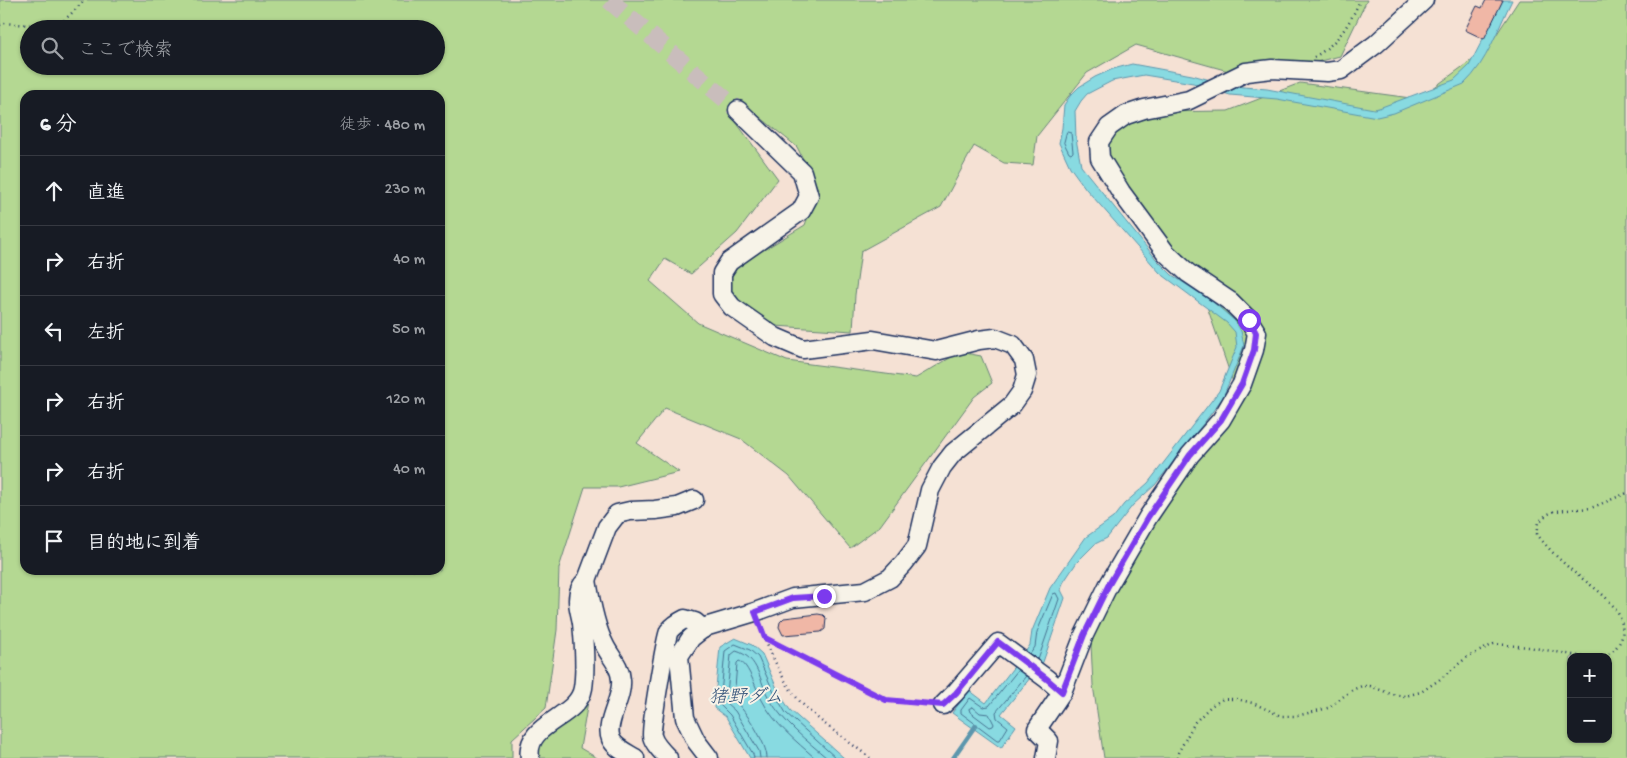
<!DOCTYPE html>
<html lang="ja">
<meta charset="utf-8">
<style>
body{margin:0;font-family:"Gochi Hand","Klee One",sans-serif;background:#20242c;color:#f1f3f6}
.controls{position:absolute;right:15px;bottom:15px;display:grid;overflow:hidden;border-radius:10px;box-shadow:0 1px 4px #0004}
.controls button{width:45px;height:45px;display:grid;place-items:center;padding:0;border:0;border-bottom:1px solid #363941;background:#171b24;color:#f1f3f6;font:25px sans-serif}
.stop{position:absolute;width:15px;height:15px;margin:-11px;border:4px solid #7c3aed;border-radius:50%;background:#fff}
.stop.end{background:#7c3aed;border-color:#fff;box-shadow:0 1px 5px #0008}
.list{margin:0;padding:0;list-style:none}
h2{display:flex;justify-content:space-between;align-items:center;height:65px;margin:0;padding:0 20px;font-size:21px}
h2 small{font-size:16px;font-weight:400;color:#9ea1a6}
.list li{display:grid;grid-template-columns:32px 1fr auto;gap:15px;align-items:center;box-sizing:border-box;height:70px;padding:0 20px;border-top:1px solid #363941}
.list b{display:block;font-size:19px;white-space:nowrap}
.list em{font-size:16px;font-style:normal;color:#9ea1a6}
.icon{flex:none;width:28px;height:28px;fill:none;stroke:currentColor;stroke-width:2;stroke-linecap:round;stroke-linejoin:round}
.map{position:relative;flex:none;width:1627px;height:758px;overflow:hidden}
.search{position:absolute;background:#171b24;box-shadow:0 1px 4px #0004;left:20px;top:20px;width:425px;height:55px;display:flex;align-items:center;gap:12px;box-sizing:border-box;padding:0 18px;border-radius:28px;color:#9ea1a6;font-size:19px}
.panel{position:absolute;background:#171b24;box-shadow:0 1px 4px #0004;left:20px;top:90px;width:425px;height:485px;border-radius:15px}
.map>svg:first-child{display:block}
.green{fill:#b4d892;stroke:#688478;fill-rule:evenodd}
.water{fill:#88dae1;stroke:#5c96ad}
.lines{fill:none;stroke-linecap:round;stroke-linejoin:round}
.shore{stroke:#477392;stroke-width:1}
.stream{stroke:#5c96ad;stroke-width:4}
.building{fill:#f0b7a6;stroke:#1b2f5e}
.minor-tunnel{stroke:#c9bdbc;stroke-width:18;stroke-dasharray:18 9;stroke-linecap:butt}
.minor-casing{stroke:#1b2f5e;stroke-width:21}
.path{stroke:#1b2f5e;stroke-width:2.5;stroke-dasharray:1 4;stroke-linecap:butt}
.minor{stroke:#f7f3e8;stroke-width:18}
.route{stroke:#7c3aed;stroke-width:6}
.labels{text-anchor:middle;stroke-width:4;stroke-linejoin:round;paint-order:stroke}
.water-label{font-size:19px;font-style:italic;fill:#315178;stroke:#f7f3e8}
</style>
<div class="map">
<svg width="1627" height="758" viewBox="0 0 1627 758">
<rect width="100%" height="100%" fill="#f5e1d4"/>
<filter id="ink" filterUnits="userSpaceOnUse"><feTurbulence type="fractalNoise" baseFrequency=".02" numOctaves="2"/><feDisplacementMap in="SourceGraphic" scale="10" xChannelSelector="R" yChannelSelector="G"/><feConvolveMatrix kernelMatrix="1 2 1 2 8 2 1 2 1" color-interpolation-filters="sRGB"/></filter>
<g filter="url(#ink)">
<g class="green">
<path d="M0,0H1367L1340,56L1253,78L1136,45L1087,73L1037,136L1033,165L1004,163L974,146L941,207L861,251L855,295L853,331L775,326L719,286L729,271L805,225L818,189L797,147L739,100L730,114L778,179L737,233L691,274L665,259L650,281L698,323L787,361L916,378L960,352L981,356L992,383L974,397L880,526L850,548L789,476L741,439L665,408L637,443L679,472L618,487H585L559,568L557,630L546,708L512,739V758H0ZM29,29H436V66H29ZM25,95H440V570H25Z"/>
<path d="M1519,0H1627V758H1104L1093,685L1089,604L1138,518L1203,431L1234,385L1203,295L1139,212L1104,156L1108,134L1151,112L1228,111L1300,83L1418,99L1487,49ZM1571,657H1608V739H1571Z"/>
<polygon points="577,682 591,684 580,748 597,758 536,758 537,750 557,722"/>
</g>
<g class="water">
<path d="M1503,0H1512C1498,28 1487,63 1464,84L1394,113L1377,117L1277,99L1230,95L1193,83L1144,75L1112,81L1087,94L1081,101L1075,111L1076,139L1081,166L1156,259L1172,275L1213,302L1235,321L1241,331L1244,346L1223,397L1207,419L1155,485L1133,505L1107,538L1095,544L1077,562L1063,583L1061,590L1065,598L1043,662L1001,714L1016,726L1001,748L952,713L969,690L986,703L1026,651L1030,645L1032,631L1050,588L1086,537L1113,518L1124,504L1148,483L1219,391L1237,347L1235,332L1227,323L1160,273L1086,189L1070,167L1059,143L1062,128L1064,105L1070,96L1079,87L1095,77L1113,69L1132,64L1192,75L1232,86L1267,89L1374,109L1379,108L1454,80L1469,66Z"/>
<polygon points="735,638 752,645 762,654 779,693 790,710 844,758 750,758 726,717 714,708 720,647"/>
</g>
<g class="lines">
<g class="shore">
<polygon points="1067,132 1071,133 1073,152 1071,154 1069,153 1064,143"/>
<polyline points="1030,654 1035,647 1037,632 1053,594 1056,593 1059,599 1038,660"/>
<polyline points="1018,670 989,706 983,707 970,698 961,710 961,713 997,740 1000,740 1008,727 997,718 996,712 1026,676"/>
<polygon points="973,707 980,713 989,714 994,724 993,726 990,727 970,712 969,709"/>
<polyline points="754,758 753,754 730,715 720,705 725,651 735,644 750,650 758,657 775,695 786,713 836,758"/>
<path d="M760,758L759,751L735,711L726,703L731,655L736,651C760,658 758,680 770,700C784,723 806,740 827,758"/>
<path d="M767,758C767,743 745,710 734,700L737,663L739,661C749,664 756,690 762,700C774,724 796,741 815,758"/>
</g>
<polyline class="stream" points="953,758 976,725"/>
</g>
<g class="building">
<polygon points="1486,0 1503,0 1484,39 1465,30 1477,6 1482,8"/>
<polygon points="818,614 823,615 826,618 825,629 821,632 783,635 779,627 780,622 784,618"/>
</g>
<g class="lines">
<polyline class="minor-tunnel" points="609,0 738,110"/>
<g class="minor-casing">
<g id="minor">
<polyline points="587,580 607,527 617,514 630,511 655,510 677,507 694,500"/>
<polyline points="943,705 955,693 998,643 1047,679 1062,692 1084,635 1108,586 1148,517 1190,455 1221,420 1242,384 1254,350 1257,333 1249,320 1231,302 1188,273 1166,253 1121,192 1100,158 1099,142 1109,127 1126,115 1144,109 1189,100 1246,72 1272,69 1327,72 1341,70 1376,44 1424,0"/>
<path d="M530,758C524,722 578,719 583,688C586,668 584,643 582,623C581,616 578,608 578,600C578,592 581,585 587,580C590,599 596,629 605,646C611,658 620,665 621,680C623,699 604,723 611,739C615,748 627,753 635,758"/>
<path d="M668,758C662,752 654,744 652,736C650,730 666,637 669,631C673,626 679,622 685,619L695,622L703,629"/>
<polyline points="709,758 696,741 685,718 679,656 691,638 705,627 755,612 793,598 865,591 890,578 904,563 917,546 930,490 942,467 953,453 1012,405 1022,391 1027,375 1024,360 1013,345 995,338 979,340 936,351 873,340 803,349 775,337 732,307 722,294 722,273 729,262 801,211 809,196 802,172 738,110"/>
<polyline points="1046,758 1049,741 1037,729 1062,692"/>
</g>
</g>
<g class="path">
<path d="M0,25L3,23C20,24 50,28 64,20C71,15 78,6 85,0"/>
<path d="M1314,57C1337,44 1350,24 1360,0"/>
<path d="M760,626C770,651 780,677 797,698C814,719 849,741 870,758"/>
<polyline points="765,638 886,700 929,704"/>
<path d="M1605,657C1613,651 1619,646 1622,637C1627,607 1595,589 1575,573C1561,561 1548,549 1537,534L1539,522L1546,515L1555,511L1591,508L1627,493"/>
<polyline points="1177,758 1178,753 1195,722 1211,706 1223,699 1236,699 1253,703 1281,716 1297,716 1328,708 1352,690 1362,686 1370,686 1391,694 1405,696 1421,692 1439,680 1466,658 1494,644 1529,647 1584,657"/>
</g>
<use href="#minor" class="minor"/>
</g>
</g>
<g class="lines" filter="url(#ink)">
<polyline class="route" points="824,596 793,598 755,612 765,638 886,700 943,705 956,693 998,642 1047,679 1062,692 1084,635 1108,586 1148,517 1190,455 1221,420 1242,384 1254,350 1256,333 1249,320"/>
</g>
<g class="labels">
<g class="water-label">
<text x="746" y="702">猪野ダム</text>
</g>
</g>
</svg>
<div class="controls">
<button>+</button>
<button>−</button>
</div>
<div class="stop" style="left:1249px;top:320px"></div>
<div class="stop end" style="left:824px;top:596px"></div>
<div class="search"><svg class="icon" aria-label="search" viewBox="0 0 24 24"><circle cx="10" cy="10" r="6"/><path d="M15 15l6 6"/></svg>ここで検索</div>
<section class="panel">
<h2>6 分<small>徒歩 · 480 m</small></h2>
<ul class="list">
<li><svg class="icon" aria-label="ahead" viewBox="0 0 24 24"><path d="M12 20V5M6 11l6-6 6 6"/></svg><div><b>直進</b></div><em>230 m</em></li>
<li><svg class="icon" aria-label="right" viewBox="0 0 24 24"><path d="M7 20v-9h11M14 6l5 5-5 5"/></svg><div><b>右折</b></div><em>40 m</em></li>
<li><svg class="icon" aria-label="left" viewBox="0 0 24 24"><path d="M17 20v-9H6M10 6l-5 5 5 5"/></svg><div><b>左折</b></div><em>50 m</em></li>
<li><svg class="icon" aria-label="right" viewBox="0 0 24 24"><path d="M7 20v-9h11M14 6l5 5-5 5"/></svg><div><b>右折</b></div><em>120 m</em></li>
<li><svg class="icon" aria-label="right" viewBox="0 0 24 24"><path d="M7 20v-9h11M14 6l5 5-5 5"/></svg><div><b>右折</b></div><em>40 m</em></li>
<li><svg class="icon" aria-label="arrive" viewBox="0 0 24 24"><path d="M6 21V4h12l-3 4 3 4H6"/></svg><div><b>目的地に到着</b></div></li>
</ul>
</section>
</div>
